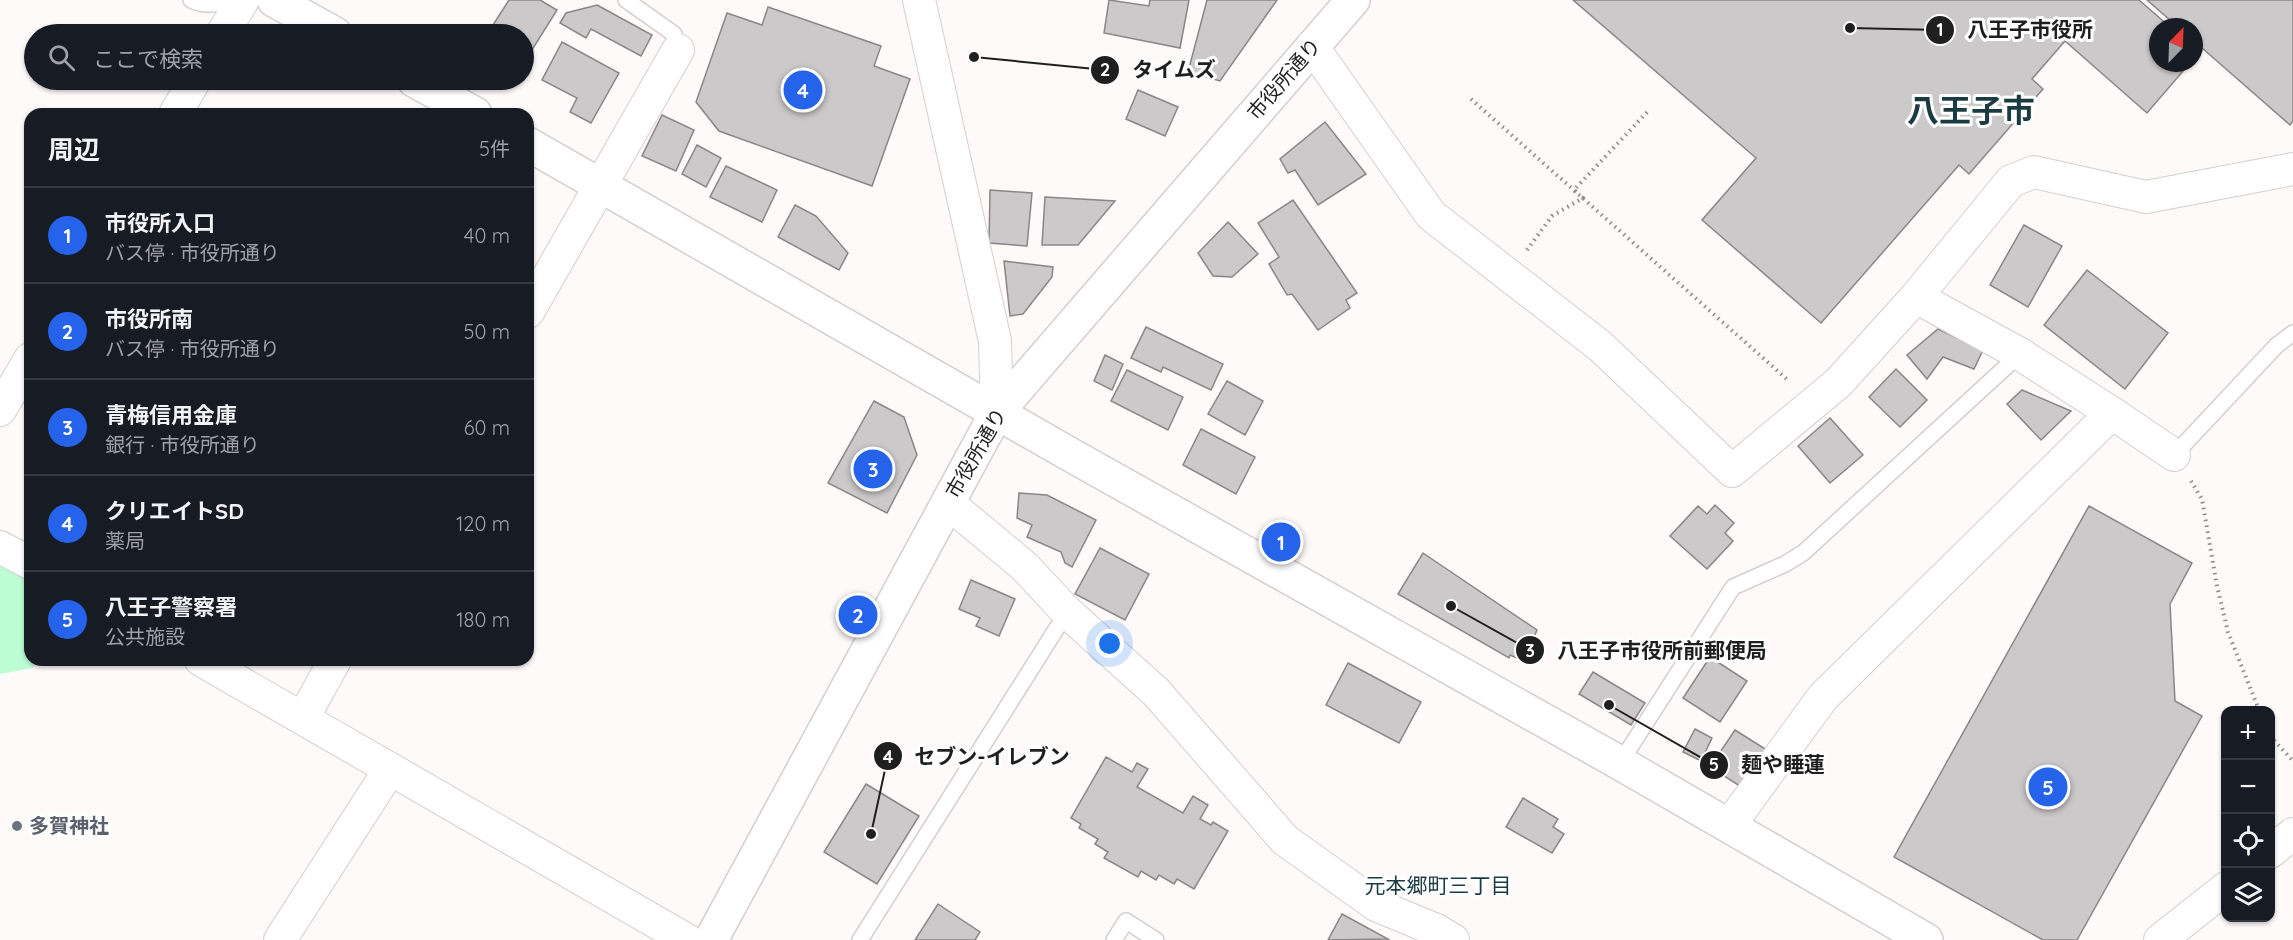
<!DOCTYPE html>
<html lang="ja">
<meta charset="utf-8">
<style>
body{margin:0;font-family:Quicksand,"Noto Sans JP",sans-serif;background:#20242c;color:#f1f3f6}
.controls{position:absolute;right:18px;bottom:18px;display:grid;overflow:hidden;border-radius:12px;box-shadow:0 2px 4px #0004}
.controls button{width:54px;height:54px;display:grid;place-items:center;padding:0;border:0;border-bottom:2px solid #363941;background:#171b24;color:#f1f3f6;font:30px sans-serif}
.compass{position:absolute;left:2149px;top:18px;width:54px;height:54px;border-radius:50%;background:#171b24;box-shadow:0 2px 4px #0004;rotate:23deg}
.you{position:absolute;left:1110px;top:644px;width:21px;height:21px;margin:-15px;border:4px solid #fff;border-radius:50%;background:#1a73e8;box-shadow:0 0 0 9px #1a73e833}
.badge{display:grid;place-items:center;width:39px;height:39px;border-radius:50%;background:#2563eb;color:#fff;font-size:20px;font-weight:700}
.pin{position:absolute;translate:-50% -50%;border:3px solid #fff;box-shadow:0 2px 6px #0006}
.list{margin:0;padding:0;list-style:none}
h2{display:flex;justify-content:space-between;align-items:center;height:78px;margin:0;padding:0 24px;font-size:26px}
h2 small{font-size:20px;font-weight:400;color:#9ea1a6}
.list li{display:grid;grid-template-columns:39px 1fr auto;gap:18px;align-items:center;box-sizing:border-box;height:96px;padding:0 24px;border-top:2px solid #363941}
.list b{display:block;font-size:22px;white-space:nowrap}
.list p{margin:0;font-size:20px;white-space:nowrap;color:#9ea1a6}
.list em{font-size:20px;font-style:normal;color:#9ea1a6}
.icon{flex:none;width:33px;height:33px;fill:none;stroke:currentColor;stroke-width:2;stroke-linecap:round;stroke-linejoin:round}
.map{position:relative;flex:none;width:2293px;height:940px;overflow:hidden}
.search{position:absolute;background:#171b24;box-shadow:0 2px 4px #0004;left:24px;top:24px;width:510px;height:66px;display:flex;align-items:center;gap:15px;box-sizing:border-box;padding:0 21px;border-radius:33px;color:#9ea1a6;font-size:22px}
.panel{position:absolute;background:#171b24;box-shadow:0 2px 4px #0004;left:24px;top:108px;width:510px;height:558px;border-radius:18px}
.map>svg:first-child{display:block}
.green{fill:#bdfdd3}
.building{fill:#ccc9cb;stroke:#898688;stroke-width:1.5}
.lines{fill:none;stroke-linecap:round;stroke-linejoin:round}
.lane-casing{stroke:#d3cfce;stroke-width:18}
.street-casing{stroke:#d3cfce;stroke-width:34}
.secondary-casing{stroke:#d3cfce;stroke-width:36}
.path{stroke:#8b8888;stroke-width:4;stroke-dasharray:1.5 4.5;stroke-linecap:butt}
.lane{stroke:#fff;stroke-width:15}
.street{stroke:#fff;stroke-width:32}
.secondary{stroke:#fff;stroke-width:33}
.worship-dot{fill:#6b7280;stroke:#fff;stroke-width:2}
.labels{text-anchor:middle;stroke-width:6;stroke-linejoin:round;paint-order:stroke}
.street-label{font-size:20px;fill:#201f1f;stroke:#fff}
.worship-label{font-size:20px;font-weight:bold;fill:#5b616d;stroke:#fff;text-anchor:start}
.neighbourhood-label{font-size:21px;fill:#1a3b41;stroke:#fff}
.town-label{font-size:32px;font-weight:bold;fill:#1a3b41;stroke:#fff}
.leader{fill:none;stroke:#201f1f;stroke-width:2}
.callout-dot{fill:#201f1f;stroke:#fff;stroke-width:2}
.mark-label{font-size:18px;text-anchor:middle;font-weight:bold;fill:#fff}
.callout-label{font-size:21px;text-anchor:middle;font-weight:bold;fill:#201f1f;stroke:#fff;stroke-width:6;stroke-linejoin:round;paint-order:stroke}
</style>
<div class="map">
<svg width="2293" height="940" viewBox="0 0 2293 940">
<rect width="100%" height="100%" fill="#fefaf9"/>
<polygon class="green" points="0,557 30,574 30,660 37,660 33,668 0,674"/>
<g class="building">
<polygon points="509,0 540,0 557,10 525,61 524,60 524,34 501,34 491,28"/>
<polygon points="1109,0 1149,6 1150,0 1189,0 1180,48 1104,33"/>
<polygon points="1207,0 1277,0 1220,81 1188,72"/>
<polygon points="1573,0 2139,0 2170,27 2158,27 2158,63 2190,63 2147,113 2065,41 2032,79 2043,89 1969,174 1959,165 1821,323 1702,220 1756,158"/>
<polygon points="2147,0 2293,0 2293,121 2290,125 2194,41 2194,27 2178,27"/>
<polygon points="597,5 652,35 641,56 591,29 586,38 560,23 566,13"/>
<polygon points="768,7 881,46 874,66 910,79 872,186 719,131 696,102 727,13 762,25"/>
<polygon points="562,42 619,73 591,123 570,112 577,98 542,80"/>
<polygon points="1138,90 1178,107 1165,136 1126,119"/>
<polygon points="662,115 694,130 676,171 642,156"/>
<polygon points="1325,122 1366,174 1318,205 1295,170 1288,173 1280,159"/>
<polygon points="697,145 721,158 706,187 682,174"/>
<polygon points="726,166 777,190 762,222 710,197"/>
<polygon points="990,190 1032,193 1027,246 989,243"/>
<polygon points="1045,197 1115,201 1078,245 1042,245"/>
<polygon points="1293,200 1357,293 1346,300 1350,308 1318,330 1292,294 1287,295 1269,264 1279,257 1258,223"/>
<polygon points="795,205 816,216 848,253 839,270 778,237"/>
<polygon points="1228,222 1258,254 1232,277 1213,276 1198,253"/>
<polygon points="2024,225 2062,246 2028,307 1990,285"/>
<polygon points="1004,261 1053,267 1052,277 1023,314 1010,316"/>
<polygon points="2087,270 2168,333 2125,389 2044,325"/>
<polygon points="1146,327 1223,364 1211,390 1163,367 1161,372 1131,358"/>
<polygon points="1938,329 1983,350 1974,369 1943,357 1927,379 1907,355"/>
<polygon points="1105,355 1123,364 1112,390 1094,381"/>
<polygon points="1896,369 1927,400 1900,427 1869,397"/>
<polygon points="1127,370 1183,397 1168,430 1111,401"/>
<polygon points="1227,381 1263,401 1245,435 1208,414"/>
<polygon points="2022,390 2071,411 2041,440 2007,404"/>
<polygon points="874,401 904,417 917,455 887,513 828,483"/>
<polygon points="1830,418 1863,455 1830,483 1798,446"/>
<polygon points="1201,429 1255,457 1236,494 1183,465"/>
<polygon points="1019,493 1047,495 1096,520 1072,567 1065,563 1061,552 1027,537 1032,525 1017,518"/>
<polygon points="1715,505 1734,523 1725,533 1733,541 1707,569 1670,536 1698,506 1707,514"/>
<polygon points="2089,506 2192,563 2170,604 2175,701 2202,716 2077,940 2043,940 1894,857"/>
<polygon points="1100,548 1149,574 1125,620 1075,594"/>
<polygon points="1423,553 1537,630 1525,658 1519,659 1510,655 1509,658 1398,594"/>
<polygon points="971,580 1015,599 999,636 976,626 980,618 959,609"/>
<polygon points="1710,657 1747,681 1720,722 1683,698"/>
<polygon points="1348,663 1421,702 1399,743 1326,705"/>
<polygon points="1593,672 1645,703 1631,725 1579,694"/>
<polygon points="1695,729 1712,738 1701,761 1683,752"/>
<polygon points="1735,730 1770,752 1746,790 1710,767"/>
<polygon points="1106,757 1132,772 1137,763 1148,769 1137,787 1183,813 1193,796 1208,805 1200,819 1211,825 1213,822 1228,831 1194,889 1177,879 1174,884 1159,875 1156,880 1141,871 1138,877 1104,858 1108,852 1095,844 1098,839 1079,828 1081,824 1071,818"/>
<polygon points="866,784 919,816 877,884 824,852"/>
<polygon points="1523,798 1558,819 1553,827 1564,834 1552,853 1506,827"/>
<polygon points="938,904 980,932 975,940 915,940"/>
<polygon points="1342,914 1388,939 1328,940"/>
</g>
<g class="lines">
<g class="lane-casing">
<g id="lane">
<path d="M191,0C203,6 215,5 227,0"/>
<polyline points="626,0 674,34 678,50"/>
<polyline points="2174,455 2277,345 2293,333"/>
<polyline points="1620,763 1733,587 1785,564 1803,553 2020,354"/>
<polyline points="860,940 1067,612"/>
<polyline points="1114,940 1126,921 1156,940"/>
</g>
</g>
<g class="street-casing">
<g id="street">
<polyline points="919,0 995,341 997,412"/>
<polyline points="222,34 243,0"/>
<polyline points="1312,46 1431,215 1600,346 1732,471 1838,383 1916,297 2011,181 2034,172 2146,197 2293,169"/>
<polyline points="175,114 195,80"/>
<polyline points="1916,297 2020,354 2112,413 2174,455"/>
<polyline points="528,312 678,50"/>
<polyline points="0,410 30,359"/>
<polyline points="948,503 1024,566 1067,612 1156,692 1285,840 1376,905 1436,930 1453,940"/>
<polyline points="0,547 30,563"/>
<polyline points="201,660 687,940"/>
<polyline points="303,718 335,660"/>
<polyline points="1729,826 1823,697 2112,413"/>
<polyline points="2270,852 2293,834"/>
<polyline points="280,940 390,769"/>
<polyline points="2160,940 2226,888"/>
</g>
</g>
<g class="secondary-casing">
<g id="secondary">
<polyline points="274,0 335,34"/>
<polyline points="414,80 475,114"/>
<polyline points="528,144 1071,455 1620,763 1926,940"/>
<polyline points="711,940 997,412 1353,0"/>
</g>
</g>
<g class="path">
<polyline points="1471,99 1789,381"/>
<polyline points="1576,192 1574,190 1650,109"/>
<polyline points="1527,250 1552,216 1583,198 1581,197"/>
<polyline points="2191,481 2202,499 2217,586 2228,632 2259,710"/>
<polyline points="2270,736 2293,761"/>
</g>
<use href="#lane" class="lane"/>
<use href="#street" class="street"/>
<use href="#secondary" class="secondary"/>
</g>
<circle class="worship-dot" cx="17" cy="826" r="6"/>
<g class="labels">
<g class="street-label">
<text transform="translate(1284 79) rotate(-49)" y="7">市役所通り</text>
<text transform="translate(976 453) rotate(-60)" y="7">市役所通り</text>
</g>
<g class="worship-label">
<text x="29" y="833">多賀神社</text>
</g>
<g class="neighbourhood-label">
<text x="1438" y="893">元本郷町三丁目</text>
</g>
<g class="town-label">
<text x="1971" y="122">八王子市</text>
</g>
</g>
<path class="leader" d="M1850 28L1940 30M974 57L1105 70M1451 606L1530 650M871 834L888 756M1609 705L1714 765"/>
<g class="callout-dot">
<circle cx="1850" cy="28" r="6"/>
<circle cx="974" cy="57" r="6"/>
<circle cx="1451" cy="606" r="6"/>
<circle cx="871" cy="834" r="6"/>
<circle cx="1609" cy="705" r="6"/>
<circle cx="1940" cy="30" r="15"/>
<circle cx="1105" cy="70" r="15"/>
<circle cx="1530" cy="650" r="15"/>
<circle cx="888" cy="756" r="15"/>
<circle cx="1714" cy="765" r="15"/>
</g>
<g class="mark-label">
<text x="1940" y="36">1</text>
<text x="1105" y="76">2</text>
<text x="1530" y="657">3</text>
<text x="888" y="763">4</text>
<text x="1714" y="771">5</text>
</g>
<g class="callout-label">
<text x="2030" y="37">八王子市役所</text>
<text x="1174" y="77">タイムズ</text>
<text x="1662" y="658">八王子市役所前郵便局</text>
<text x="992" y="764">セブン-イレブン</text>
<text x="1783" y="772">麺や睡蓮</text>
</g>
</svg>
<div class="controls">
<button>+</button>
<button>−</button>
<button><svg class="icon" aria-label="locate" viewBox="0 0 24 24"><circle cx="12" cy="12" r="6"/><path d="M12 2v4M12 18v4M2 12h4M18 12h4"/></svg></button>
<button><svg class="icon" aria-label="layers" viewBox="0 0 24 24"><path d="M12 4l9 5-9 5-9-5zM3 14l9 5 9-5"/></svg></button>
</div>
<svg class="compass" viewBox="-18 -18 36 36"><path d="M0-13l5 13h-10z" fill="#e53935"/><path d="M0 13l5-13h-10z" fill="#9ea1a6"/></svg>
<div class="you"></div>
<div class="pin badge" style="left:1281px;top:542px">1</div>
<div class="pin badge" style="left:858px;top:615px">2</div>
<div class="pin badge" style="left:873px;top:469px">3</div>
<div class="pin badge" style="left:803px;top:90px">4</div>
<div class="pin badge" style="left:2048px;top:787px">5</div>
<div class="search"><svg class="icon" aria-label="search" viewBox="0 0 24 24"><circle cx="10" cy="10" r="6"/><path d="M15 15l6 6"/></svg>ここで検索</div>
<section class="panel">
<h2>周辺<small>5件</small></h2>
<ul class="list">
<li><span class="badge">1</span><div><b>市役所入口</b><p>バス停 · 市役所通り</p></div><em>40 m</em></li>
<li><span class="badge">2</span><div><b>市役所南</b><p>バス停 · 市役所通り</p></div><em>50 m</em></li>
<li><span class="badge">3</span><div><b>青梅信用金庫</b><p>銀行 · 市役所通り</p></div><em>60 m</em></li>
<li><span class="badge">4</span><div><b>クリエイトSD</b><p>薬局</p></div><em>120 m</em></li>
<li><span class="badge">5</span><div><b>八王子警察署</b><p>公共施設</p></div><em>180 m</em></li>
</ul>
</section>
</div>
